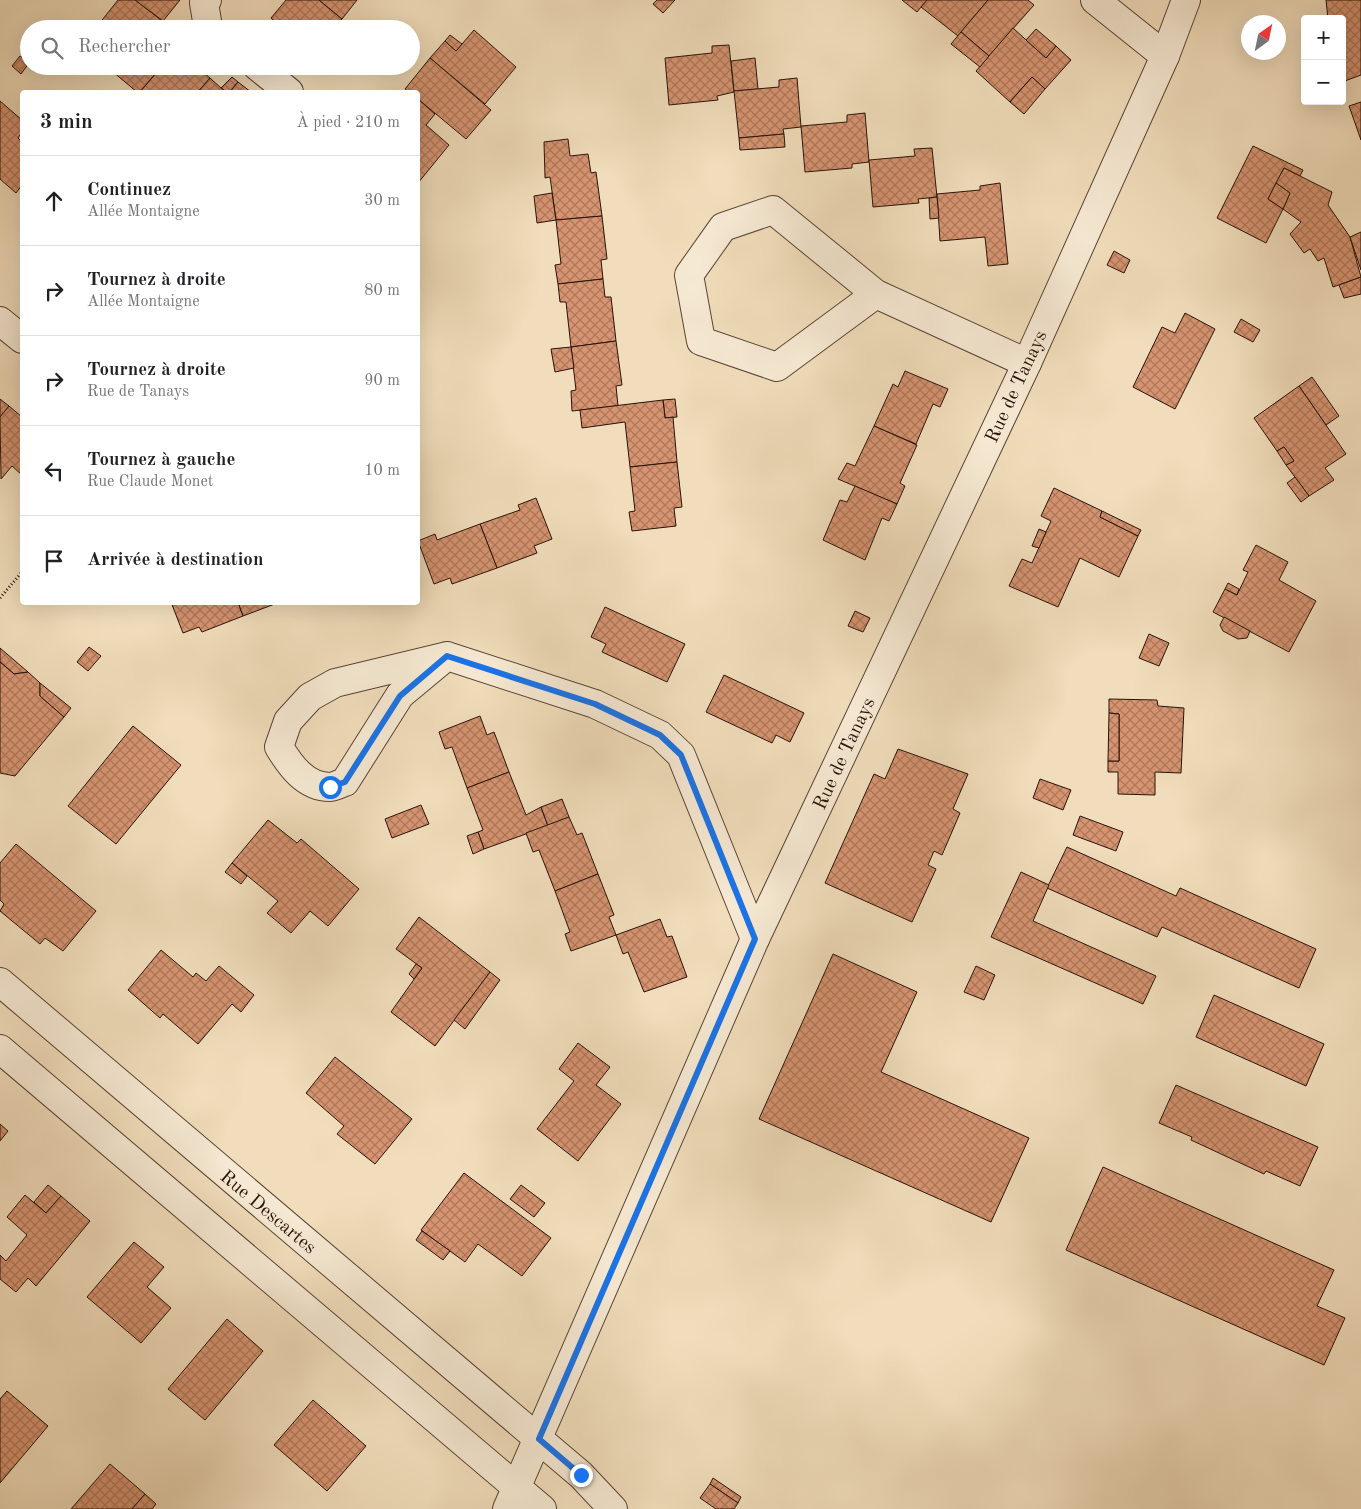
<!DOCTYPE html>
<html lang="fr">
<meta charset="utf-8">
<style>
body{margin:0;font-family:"Old Standard TT",serif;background:#f6f6f6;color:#202124}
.controls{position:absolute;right:15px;top:15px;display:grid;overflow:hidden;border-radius:5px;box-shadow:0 5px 20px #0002}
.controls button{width:45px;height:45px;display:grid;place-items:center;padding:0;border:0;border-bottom:1px solid #e0e0e0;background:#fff;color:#202124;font:25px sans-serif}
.compass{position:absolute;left:1241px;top:15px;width:45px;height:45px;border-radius:50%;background:#fff;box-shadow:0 5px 20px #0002;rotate:33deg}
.stop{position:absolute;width:15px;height:15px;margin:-11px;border:4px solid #1a73e8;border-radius:50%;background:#fff}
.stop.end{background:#1a73e8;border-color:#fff;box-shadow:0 1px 5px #0008}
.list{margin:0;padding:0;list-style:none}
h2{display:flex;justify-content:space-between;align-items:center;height:65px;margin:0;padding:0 20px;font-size:21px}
h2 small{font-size:16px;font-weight:400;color:#757577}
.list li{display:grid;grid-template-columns:32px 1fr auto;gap:15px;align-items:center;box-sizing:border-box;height:90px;padding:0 20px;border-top:1px solid #e0e0e0}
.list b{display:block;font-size:19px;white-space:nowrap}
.list p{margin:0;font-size:16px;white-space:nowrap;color:#757577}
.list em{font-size:16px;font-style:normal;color:#757577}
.icon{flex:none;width:28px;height:28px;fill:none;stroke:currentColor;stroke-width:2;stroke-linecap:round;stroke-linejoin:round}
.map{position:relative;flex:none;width:1361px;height:1509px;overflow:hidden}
.search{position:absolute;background:#fff;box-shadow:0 5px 20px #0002;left:20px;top:20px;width:400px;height:55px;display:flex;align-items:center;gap:12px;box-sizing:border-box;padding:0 18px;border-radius:28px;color:#757577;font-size:19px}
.panel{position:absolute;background:#fff;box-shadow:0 5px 20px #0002;left:20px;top:90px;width:400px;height:515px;border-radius:5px}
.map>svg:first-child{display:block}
.building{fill:url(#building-cross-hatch);stroke:#281208}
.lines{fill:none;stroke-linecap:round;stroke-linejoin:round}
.street-casing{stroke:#5a4535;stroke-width:30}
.path{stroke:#281208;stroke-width:3;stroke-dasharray:1 2.5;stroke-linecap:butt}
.street{stroke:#f6e9d3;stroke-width:28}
.route{stroke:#1a73e8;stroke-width:6}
.labels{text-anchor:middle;stroke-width:4;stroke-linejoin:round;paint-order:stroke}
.street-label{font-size:19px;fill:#281208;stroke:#f6e9d3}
</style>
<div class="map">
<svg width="1361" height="1509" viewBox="0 0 1361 1509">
<defs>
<pattern id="building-cross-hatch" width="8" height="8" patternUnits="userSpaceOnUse" patternTransform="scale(1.25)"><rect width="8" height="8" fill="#d69471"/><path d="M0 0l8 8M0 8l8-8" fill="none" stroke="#ae775b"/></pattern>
</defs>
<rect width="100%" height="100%" fill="#f1ddbb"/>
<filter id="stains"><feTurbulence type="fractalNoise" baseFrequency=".004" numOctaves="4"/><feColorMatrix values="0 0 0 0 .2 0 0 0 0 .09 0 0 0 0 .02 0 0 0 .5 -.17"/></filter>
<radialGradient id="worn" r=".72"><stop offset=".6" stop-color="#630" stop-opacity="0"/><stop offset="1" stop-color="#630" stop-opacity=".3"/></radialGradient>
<g class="building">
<polygon points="118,0 135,0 165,23 161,29 95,29"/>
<polygon points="135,0 180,0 163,21"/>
<polygon points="286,0 319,0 342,19 334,29 284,29 271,18"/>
<polygon points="319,0 357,0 342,19"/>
<polygon points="657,0 675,0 663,13 653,4"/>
<polygon points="902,0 927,0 917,12"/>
<polygon points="927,0 988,0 958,36 921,7"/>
<polygon points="988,0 1028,0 1034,5 989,56 961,32"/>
<polygon points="1326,0 1361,0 1361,75 1342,82 1342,19 1328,19"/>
<polygon points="1013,28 1046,58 1056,46 1071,60 1045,89 1032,77 1010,102 976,71"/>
<polygon points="1036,29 1056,46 1046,58 1026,40"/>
<polygon points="474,30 516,67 485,104 430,58 445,41 456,51"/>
<polygon points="961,32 989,56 980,67 951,44"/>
<polygon points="450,35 462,44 456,51 445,41"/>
<polygon points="729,45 734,92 717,96 718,100 669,105 665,58 712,53 712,46"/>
<polygon points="20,56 29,63 21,74 12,66"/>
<polygon points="430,58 491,110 466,139 418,99 418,92 410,92 405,89"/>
<polygon points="755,58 758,89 734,91 731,61"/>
<polygon points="106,66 162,66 140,92 137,92"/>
<polygon points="162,66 196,66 210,78 198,92 140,92"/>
<polygon points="232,77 238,82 230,92 226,92 221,88"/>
<polygon points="1032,77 1045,89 1024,114 1010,102"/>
<polygon points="210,78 221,88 226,92 198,92"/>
<polygon points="797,78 801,127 783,129 784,134 739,138 734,91 779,87 779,80"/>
<polygon points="238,82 251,92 230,92"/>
<polygon points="418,99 435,114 426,125 449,145 418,183"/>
<polygon points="0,101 22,120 22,132 18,138 22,142 22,185 16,193 0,179"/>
<polygon points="1361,102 1361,140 1349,106"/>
<polygon points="865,113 869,162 852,164 852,168 805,172 801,126 847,122 847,115"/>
<polygon points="784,134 785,147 740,150 739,138"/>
<polygon points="568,139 570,156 588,154 591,173 596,172 602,216 556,220 550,177 545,178 544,142"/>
<polygon points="1253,146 1303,170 1300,176 1284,168 1268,199 1283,209 1266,243 1217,218"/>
<polygon points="932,148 937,197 918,199 919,203 873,207 869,160 915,156 914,149"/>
<polygon points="1284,168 1332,192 1328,205 1350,237 1361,277 1333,287 1324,258 1318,261 1310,249 1304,253 1290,234 1301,222 1283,209 1290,193 1276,183"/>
<polygon points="1000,183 1008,264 988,266 985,237 940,241 937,194 980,190 980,186"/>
<polygon points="1276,183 1290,193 1283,209 1268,199"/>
<polygon points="552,193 556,220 537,223 534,196"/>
<polygon points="937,197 939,218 930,219 929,198"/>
<polygon points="602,216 607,259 601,260 603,279 558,284 555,265 561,264 556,220"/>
<polygon points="1361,232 1361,270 1350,237"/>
<polygon points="1114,251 1130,260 1124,273 1107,265"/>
<polygon points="1361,277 1361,294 1344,298 1339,285"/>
<polygon points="603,279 605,297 611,297 616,341 571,347 566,302 560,302 558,284"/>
<polygon points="1185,313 1215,329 1175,409 1133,387 1162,327 1175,333"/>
<polygon points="1241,319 1260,330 1253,342 1234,332"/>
<polygon points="616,341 622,385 616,386 618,406 572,411 571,391 576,390 571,347"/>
<polygon points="571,347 574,368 555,372 551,349"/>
<polygon points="905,371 948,389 940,407 933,404 916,444 874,426 893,384 898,387"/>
<polygon points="1312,377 1339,416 1326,425 1299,386"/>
<polygon points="1299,386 1346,454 1325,468 1334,480 1309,496 1286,465 1294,461 1284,447 1277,451 1254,418"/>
<polygon points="0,399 9,406 0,417"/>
<polygon points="675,399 677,417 665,418 663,400"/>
<polygon points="663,400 665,418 673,417 677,462 630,467 625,422 582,428 580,410"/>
<polygon points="9,406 22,417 22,475 12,466 1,479 0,417"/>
<polygon points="874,426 917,445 900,483 905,486 897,504 838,479 847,463 855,466"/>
<polygon points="1284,447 1294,461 1286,465 1277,451"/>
<polygon points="677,462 682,507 674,508 676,526 632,531 629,512 635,511 630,467"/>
<polygon points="1295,477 1309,496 1301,502 1287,483"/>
<polygon points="855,486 897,504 889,521 882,518 865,560 823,540 840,500 847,502"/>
<polygon points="1054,488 1102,511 1100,517 1138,536 1119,577 1080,558 1058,607 1009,586 1022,559 1032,563 1051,521 1041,516"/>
<polygon points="536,498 552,539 534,546 537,553 497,568 480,524 520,510 518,505"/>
<polygon points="1102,511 1141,530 1138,536 1100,517"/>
<polygon points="480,524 497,568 452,584 450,578 434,584 418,541 435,534 437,540"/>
<polygon points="1039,529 1046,532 1039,548 1032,546"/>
<polygon points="1256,545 1288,562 1279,580 1316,601 1289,652 1213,612 1225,589 1237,595 1248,572 1243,570"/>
<polygon points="1228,583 1239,589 1237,595 1225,589"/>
<polygon points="171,602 238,602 243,616 202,632 199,627 183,633"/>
<polygon points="238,602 280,602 243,616"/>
<polygon points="605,607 685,644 667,682 602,652 606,644 591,637"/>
<polygon points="855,611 870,618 863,632 848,626"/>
<polygon points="1224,617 1250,631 1247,638 1238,639 1223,631 1220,625"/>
<polygon points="1149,634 1169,643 1159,666 1139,658"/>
<polygon points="89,647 101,656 88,671 77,662"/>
<polygon points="0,648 28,672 14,674 0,662"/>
<polygon points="0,662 14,674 28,672 40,683 40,696 64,717 15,776 0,773"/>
<polygon points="724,675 804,713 790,742 776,735 772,743 706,712"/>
<polygon points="40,683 71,708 64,717 40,696"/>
<polygon points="1109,699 1157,700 1158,706 1184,708 1181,773 1155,772 1155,795 1118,794 1118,772 1108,772 1108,761 1119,761 1119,714 1109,713"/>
<polygon points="1109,713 1119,714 1119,761 1108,761"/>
<polygon points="480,716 487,735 494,732 509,772 467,788 452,747 445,749 439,732"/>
<polygon points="133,726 181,765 116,844 68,806"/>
<polygon points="898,749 968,774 953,809 960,813 942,855 934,851 928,865 936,869 912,922 825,883 874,774 885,779"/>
<polygon points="509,772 526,815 541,807 548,826 484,849 478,832 483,830 467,788"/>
<polygon points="1040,779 1071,790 1063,810 1033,798"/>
<polygon points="562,799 569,817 548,826 541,807"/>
<polygon points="421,805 429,824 392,838 385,819"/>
<polygon points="1080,816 1123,832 1116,851 1073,835"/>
<polygon points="569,817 577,835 582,833 598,874 555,891 539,850 533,852 526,833"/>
<polygon points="268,820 297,843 301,839 359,889 328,926 310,911 291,933 267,913 278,901 232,863"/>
<polygon points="478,832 484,849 473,854 467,836"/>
<polygon points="16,844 96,911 63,951 45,938 40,944 0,911 4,904 0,900 0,863"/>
<polygon points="1067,847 1176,896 1180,888 1316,949 1299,988 1162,927 1157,937 1047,888"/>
<polygon points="232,863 247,876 241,884 225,872"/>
<polygon points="1021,872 1049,885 1033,921 1156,976 1143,1004 991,937"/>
<polygon points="598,874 614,915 609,917 616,935 571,951 565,934 570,932 555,891"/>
<polygon points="419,917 490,972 435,1046 391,1012 422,968 396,949"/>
<polygon points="660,919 667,937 672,936 687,977 644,992 628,952 623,954 616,935"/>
<polygon points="161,950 193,977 196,973 206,981 219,966 254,995 241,1012 232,1004 198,1044 163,1014 160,1018 128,990"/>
<polygon points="833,954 917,992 881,1072 1029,1138 991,1222 759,1119"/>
<polygon points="416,964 422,968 414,979 409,974"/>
<polygon points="976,966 995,975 984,1000 964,992"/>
<polygon points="490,972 500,980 465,1029 454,1020"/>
<polygon points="1214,995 1324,1044 1306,1086 1196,1037"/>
<polygon points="578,1043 610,1067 596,1085 621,1104 578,1161 537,1129 574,1081 559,1069"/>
<polygon points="335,1057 412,1119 375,1164 337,1134 344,1126 306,1093"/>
<polygon points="1176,1085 1318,1147 1300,1186 1266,1171 1264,1174 1191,1140 1192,1137 1159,1123"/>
<polygon points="0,1124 8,1131 0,1141"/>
<polygon points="1103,1167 1334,1270 1317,1306 1345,1318 1324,1365 1066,1250"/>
<polygon points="464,1173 551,1238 522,1276 478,1244 465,1262 421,1230"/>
<polygon points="48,1185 61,1196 46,1213 34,1202"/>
<polygon points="521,1185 545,1203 534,1217 510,1199"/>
<polygon points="25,1195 46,1213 61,1196 90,1221 36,1286 28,1278 16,1292 0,1279 0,1255 6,1261 27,1235 7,1217"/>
<polygon points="422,1231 450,1251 443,1260 416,1240"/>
<polygon points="134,1242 164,1267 147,1287 171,1308 141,1343 87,1297"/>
<polygon points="227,1319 263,1351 205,1420 168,1389"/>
<polygon points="7,1391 48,1426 0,1483 0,1399"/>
<polygon points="313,1400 366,1446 327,1491 274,1445"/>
<polygon points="110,1464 145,1494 132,1509 71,1509"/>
<polygon points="713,1478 741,1497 738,1503 710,1484"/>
<polygon points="710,1484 738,1503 734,1509 716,1509 700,1498"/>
<polygon points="145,1494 156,1504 152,1509 132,1509"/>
</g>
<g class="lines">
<g class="street-casing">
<g id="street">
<polyline points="207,0 204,3 208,27 210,29"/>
<polyline points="1095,0 1165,56"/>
<polyline points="257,66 289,92"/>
<polyline points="876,294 777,367 701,341 689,275 723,227 773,210 876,294 1027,363"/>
<polyline points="0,321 22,339"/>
<path d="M447,656L400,695L345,782C341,783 334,787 330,787C305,787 290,765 279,747L288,721L310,697L335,683L447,656L595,704L660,735L681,755L755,939"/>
<polyline points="0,982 581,1475 613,1509"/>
<polyline points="0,1049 542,1509"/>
<polyline points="507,1509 755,939 1027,363 1165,56 1186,0"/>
</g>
</g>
<polyline class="path" points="0,598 22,572"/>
<use href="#street" class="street"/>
</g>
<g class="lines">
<polyline class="route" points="330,787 345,782 400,696 447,656 595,704 660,735 681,755 755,939 539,1439 581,1475"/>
</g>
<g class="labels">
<g class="street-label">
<text transform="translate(1015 386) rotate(-65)" y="7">Rue de Tanays</text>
<text transform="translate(843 753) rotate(-65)" y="7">Rue de Tanays</text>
<text transform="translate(269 1211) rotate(40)" y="7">Rue Descartes</text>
</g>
</g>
<rect width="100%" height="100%" filter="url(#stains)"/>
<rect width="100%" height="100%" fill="url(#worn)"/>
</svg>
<div class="controls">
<button>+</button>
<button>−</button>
</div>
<svg class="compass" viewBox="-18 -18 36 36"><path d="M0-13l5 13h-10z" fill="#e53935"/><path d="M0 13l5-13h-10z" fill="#757577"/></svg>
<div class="stop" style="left:330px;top:787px"></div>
<div class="stop end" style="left:581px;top:1475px"></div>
<div class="search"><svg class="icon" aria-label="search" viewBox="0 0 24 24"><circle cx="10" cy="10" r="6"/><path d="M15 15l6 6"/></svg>Rechercher</div>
<section class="panel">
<h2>3 min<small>À pied · 210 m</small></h2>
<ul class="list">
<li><svg class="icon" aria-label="ahead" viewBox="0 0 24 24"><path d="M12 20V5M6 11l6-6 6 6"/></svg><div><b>Continuez</b><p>Allée Montaigne</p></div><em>30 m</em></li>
<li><svg class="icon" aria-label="right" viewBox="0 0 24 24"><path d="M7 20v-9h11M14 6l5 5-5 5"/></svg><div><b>Tournez à droite</b><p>Allée Montaigne</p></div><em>80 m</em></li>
<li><svg class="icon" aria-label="right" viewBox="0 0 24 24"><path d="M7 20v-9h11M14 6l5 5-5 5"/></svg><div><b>Tournez à droite</b><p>Rue de Tanays</p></div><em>90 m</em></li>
<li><svg class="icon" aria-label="left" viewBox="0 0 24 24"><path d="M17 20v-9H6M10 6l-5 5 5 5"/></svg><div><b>Tournez à gauche</b><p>Rue Claude Monet</p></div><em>10 m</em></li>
<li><svg class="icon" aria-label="arrive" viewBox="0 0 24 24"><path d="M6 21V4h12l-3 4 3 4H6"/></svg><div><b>Arrivée à destination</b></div></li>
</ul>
</section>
</div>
